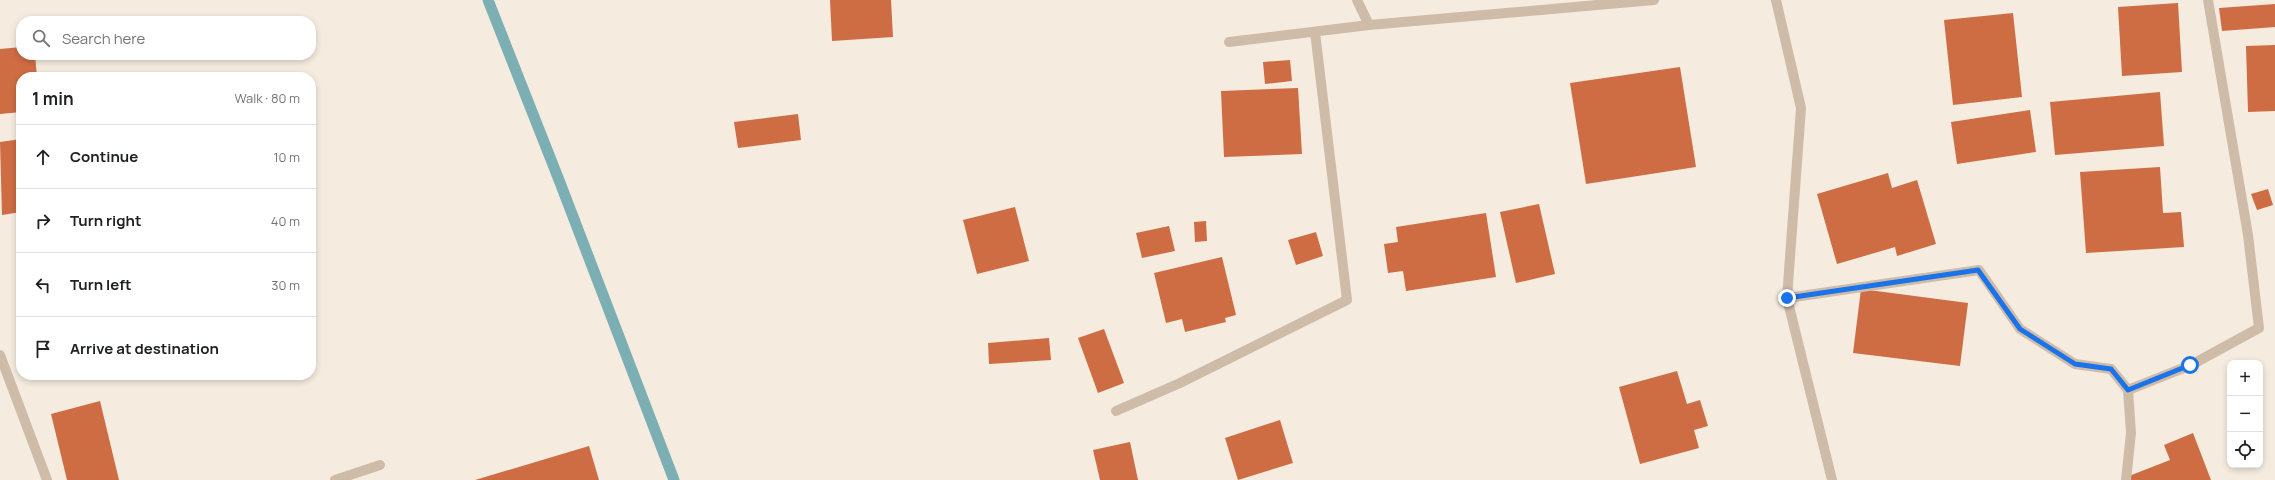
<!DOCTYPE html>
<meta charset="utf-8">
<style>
body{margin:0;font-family:Manrope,sans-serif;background:#f2f2f2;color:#202124}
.controls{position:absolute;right:12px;bottom:12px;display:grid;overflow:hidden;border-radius:8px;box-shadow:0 2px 6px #0003}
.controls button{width:36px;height:36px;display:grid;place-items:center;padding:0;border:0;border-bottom:1px solid #e0e0e0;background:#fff;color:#202124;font:20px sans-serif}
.stop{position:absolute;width:12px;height:12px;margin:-9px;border:3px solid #1a73e8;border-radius:50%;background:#fff}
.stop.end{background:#1a73e8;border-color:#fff;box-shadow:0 1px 4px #0008}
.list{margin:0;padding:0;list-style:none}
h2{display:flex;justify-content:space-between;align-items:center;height:52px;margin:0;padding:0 16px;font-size:17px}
h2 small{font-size:13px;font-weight:400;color:#757577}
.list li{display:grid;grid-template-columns:26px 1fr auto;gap:12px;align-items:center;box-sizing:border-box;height:64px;padding:0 16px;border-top:1px solid #e0e0e0}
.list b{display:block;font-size:15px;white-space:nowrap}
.list em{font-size:13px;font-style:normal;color:#757577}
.icon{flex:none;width:22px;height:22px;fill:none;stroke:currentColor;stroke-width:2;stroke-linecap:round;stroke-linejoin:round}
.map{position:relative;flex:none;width:2275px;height:480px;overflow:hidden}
.search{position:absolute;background:#fff;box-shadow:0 2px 6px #0003;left:16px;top:16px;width:300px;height:44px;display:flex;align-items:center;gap:10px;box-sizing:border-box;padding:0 14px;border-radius:16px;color:#757577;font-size:15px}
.panel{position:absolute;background:#fff;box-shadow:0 2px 6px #0003;left:16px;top:72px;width:300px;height:308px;border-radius:16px}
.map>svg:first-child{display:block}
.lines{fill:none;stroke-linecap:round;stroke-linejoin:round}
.stream{stroke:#7bafb4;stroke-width:11}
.building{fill:#ce6d43}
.minor{stroke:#cebca9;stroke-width:10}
.route{stroke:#1a73e8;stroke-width:5}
</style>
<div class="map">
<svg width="2275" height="480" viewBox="0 0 2275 480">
<rect width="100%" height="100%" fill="#f5ecdf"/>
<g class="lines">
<polyline class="stream" points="488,0 559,180 674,480"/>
</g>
<g class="building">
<polygon points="830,0 891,0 893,37 832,41"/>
<polygon points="2178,3 2182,72 2122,76 2118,7"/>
<polygon points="2275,4 2275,27 2222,31 2219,8"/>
<polygon points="2013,13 2022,97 1953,105 1944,20"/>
<polygon points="2275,45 2275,111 2248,112 2246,46"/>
<polygon points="21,47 21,55 35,55 37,77 21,77 21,112 0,114 0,49"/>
<polygon points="1290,60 1292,81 1265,84 1263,62"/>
<polygon points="1680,67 1696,167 1586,184 1570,83"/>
<polygon points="1298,88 1302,154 1224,157 1221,91"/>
<polygon points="2160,92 2164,146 2055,155 2050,102"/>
<polygon points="2030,110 2036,152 1957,164 1951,122"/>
<polygon points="798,114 801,140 738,148 734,122"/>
<polygon points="21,139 21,212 2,215 0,142"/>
<polygon points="2160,167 2163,213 2181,212 2184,247 2086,253 2080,172"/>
<polygon points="1888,173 1892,188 1917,180 1936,244 1897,256 1895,247 1837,264 1817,194"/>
<polygon points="2268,189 2273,205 2257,210 2251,194"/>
<polygon points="1539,204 1555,274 1516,283 1500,212"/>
<polygon points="1015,207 1029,261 977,274 963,220"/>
<polygon points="1486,213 1496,277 1406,291 1403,271 1388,273 1384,244 1398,242 1396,227"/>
<polygon points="1206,221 1207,241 1195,242 1194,222"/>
<polygon points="1169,226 1175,251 1142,258 1136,233"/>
<polygon points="1316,232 1323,256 1296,265 1288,240"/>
<polygon points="1222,257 1236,315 1225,318 1226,322 1185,332 1182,319 1166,323 1154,273"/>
<polygon points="1861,289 1968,303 1960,366 1853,353"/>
<polygon points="1104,329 1124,383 1098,393 1078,338"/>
<polygon points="1049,338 1051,360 989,364 988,343"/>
<polygon points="1677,371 1687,404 1700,400 1708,426 1694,430 1699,448 1640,464 1619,387"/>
<polygon points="100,401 119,480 67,480 51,414"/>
<polygon points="1280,420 1293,463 1238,480 1225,438"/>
<polygon points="2193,433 2211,480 2130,480 2129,476 2170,460 2164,445"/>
<polygon points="1130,442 1138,480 1100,480 1093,450"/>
<polygon points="589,446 599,480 475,480"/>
</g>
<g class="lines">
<g class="minor">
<polyline points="1357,0 1369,25"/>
<polyline points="1776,0 1801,108 1787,298 1979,270 2020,329 2075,364 2111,369 2128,390 2131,433 2126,480"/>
<polyline points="1229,42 1369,25 1654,0"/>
<polyline points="1787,298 1832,480"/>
<polyline points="0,355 47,480"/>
<polyline points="2128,390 2191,365 2259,328 2248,235 2208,0"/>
<polyline points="1116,411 1180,383 1347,300 1315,32"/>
<polyline points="335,480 380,465"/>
</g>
</g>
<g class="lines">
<polyline class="route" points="1787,298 1978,270 2020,329 2075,364 2111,369 2128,390 2190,365"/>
</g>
</svg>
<div class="controls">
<button>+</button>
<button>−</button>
<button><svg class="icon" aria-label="locate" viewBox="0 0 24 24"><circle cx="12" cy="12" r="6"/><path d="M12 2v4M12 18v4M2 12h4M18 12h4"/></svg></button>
</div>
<div class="stop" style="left:2190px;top:365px"></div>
<div class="stop end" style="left:1787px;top:298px"></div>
<div class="search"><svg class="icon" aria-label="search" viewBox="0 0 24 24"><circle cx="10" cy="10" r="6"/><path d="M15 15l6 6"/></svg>Search here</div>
<section class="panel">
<h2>1 min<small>Walk · 80 m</small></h2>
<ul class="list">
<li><svg class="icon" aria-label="ahead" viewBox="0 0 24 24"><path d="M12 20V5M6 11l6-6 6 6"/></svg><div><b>Continue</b></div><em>10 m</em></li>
<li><svg class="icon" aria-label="right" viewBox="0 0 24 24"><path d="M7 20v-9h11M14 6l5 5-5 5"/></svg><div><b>Turn right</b></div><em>40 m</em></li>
<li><svg class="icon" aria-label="left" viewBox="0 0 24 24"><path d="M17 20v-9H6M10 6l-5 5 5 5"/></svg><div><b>Turn left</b></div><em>30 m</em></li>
<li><svg class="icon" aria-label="arrive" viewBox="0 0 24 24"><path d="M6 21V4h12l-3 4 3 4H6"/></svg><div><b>Arrive at destination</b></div></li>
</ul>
</section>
</div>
